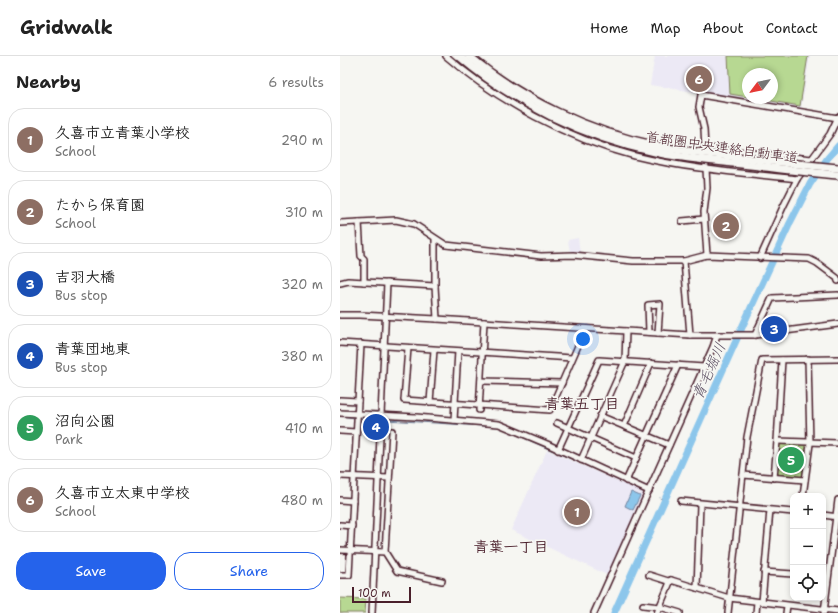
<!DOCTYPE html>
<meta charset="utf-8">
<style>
body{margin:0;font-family:"Shantell Sans","Klee One",sans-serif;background:#f2f2f2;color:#222}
.controls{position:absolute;right:12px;bottom:12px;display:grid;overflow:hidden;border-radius:8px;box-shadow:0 2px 6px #0003}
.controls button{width:36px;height:36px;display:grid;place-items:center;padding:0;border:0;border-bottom:1px solid #e0e0e0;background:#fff;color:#222;font:20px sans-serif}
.compass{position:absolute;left:402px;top:12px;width:36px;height:36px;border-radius:50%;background:#fff;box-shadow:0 2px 6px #0003;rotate:238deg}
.scale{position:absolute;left:12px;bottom:10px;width:59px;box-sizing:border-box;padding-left:4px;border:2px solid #4a1f2b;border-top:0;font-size:11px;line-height:14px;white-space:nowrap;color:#4a1f2b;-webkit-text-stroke:3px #f6f6f2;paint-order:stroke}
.you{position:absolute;left:243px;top:283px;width:14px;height:14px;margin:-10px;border:3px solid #fff;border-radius:50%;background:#1a73e8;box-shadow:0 0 0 6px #1a73e833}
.badge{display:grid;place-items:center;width:26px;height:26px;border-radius:50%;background:#2563eb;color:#fff;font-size:13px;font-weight:700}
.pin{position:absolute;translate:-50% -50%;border:2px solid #fff;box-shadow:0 1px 4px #0006}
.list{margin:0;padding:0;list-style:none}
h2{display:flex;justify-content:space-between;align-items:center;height:52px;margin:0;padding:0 16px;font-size:17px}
h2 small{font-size:13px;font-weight:400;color:#767676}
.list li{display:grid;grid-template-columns:26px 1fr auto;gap:12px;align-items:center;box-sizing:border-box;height:64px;margin:0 8px 8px;padding:0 8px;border:1px solid #e0e0e0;border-radius:16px}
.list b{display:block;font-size:15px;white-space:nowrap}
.list p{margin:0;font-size:13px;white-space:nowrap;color:#767676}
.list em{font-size:13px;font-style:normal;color:#767676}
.actions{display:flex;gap:8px;padding:12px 16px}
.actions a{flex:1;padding:9px 0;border:1px solid #2563eb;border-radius:16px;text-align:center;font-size:14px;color:#2563eb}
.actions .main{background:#2563eb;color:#fff}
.icon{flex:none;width:22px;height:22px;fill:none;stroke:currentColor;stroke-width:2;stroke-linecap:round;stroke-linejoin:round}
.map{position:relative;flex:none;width:498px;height:557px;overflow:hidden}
header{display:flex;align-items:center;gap:24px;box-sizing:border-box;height:56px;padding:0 20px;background:#fff;border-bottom:1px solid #e0e0e0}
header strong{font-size:19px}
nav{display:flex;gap:22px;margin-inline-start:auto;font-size:14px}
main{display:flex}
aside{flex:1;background:#fff}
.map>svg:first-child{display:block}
.built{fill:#ece9f5;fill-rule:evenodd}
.green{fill:#b7d892;stroke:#807c5e}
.water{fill:#8cc6eb;stroke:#72839e}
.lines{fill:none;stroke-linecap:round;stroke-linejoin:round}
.stream{stroke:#72839e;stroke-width:1}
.river{stroke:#8cc6eb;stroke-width:7}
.minor-casing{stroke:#4a1f2b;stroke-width:8}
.minor{stroke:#f6f6f2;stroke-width:5}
.highway-bridge-casing{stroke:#4a1f2b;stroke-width:10;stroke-linecap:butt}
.highway-bridge{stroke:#f6f6f2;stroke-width:7}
.labels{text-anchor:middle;stroke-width:3.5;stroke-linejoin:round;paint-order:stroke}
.street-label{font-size:14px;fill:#4a1f2b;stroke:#f6f6f2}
.water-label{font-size:15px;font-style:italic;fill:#5e5165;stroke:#f6f6f2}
.neighbourhood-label{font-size:15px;font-weight:bold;fill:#4a1f2b;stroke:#f6f6f2}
</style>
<header>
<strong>Gridwalk</strong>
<nav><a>Home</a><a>Map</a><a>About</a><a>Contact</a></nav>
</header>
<main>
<aside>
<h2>Nearby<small>6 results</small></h2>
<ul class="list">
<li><span class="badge" style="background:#8d6e63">1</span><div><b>久喜市立青葉小学校</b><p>School</p></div><em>290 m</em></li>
<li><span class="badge" style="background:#8d6e63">2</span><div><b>たから保育園</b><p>School</p></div><em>310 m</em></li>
<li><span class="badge" style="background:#1a4fb4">3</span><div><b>吉羽大橋</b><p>Bus stop</p></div><em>320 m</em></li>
<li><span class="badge" style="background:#1a4fb4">4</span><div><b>青葉団地東</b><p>Bus stop</p></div><em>380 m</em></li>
<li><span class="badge" style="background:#2e9e5b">5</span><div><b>沼向公園</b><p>Park</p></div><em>410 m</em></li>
<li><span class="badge" style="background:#8d6e63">6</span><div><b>久喜市立太東中学校</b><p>School</p></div><em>480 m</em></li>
</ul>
<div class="actions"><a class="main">Save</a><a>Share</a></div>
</aside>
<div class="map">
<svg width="498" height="557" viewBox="0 0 498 557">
<rect width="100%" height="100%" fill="#f6f6f2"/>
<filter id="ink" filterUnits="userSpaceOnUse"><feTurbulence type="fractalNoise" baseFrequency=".025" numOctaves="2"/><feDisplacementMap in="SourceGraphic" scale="8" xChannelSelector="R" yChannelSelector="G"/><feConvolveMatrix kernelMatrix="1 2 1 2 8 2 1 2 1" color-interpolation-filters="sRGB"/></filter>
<g filter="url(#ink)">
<g class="built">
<path d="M315,0H470L461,53L310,29ZM408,18H432V42H408Z"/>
<polygon points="238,182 240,197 230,197 228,184"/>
<polygon points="207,394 304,437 267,519 171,474"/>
</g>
<g class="green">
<polygon points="388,0 468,0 460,50 414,42 432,42 432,18 408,18 408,41 390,38"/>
<polygon points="440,387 466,387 467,389 464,420 462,422 436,418 439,388"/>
<polygon points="0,542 26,543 25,557 0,557"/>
</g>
<polygon class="water" points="291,436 300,440 293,454 285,450"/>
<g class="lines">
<g class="stream">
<polyline points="0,360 15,362"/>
<polyline points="19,362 34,363"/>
<polyline points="46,364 159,371 274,422"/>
<polyline points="320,442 324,444"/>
</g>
<polyline class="river" points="274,557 404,267 450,167 470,128 487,103 498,90"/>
<g class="minor-casing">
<g id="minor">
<path d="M106,0C158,45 228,83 295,100C348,113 403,117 457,123"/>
<polyline points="365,92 472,103"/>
<polyline points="342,165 364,163"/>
<polyline points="19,166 21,200 24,203 24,226"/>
<polyline points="0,167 56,164 74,168 106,189 201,200 233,199 293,205 344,205 367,199 469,203 477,207 497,222 498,225"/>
<polyline points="95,183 95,230 97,263"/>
<polyline points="367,199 364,156 367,132 364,73 359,51 361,39 498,62"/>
<polyline points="420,202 443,151 457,123 490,78 498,61"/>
<polyline points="344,205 350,279"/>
<polyline points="0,227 8,225 95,230"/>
<polyline points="0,259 20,259 97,263 350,279 415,279 498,268"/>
<polyline points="309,276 308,249 320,248 318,277"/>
<polyline points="415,279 432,242 498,239"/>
<polyline points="0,287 232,302"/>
<polyline points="68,292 64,344 210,354 244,276"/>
<polyline points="141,325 222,327"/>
<polyline points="0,344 18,345"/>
<polyline points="90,346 94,294"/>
<polyline points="139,354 144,266"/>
<polyline points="0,357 76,361 159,368 207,388 309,435"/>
<polyline points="260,360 329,389"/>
<polyline points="114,364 118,295"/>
<polyline points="217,367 296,402"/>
<polyline points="284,370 311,307"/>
<polyline points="0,375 16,376"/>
<polyline points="437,385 498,387"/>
<polyline points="218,394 259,304 364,311"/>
<polyline points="241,404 285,305 286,275"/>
<polyline points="403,419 465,424"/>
<polyline points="0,420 49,422"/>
<polyline points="434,422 437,385 442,304"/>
<polyline points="286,425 338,309"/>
<polyline points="463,440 470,388 468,303"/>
<polyline points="0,444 13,445"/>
<polyline points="341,445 453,456"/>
<polyline points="483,459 498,461"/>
<polyline points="0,469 12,470"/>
<polyline points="0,494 45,496 57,515 102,525"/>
<polyline points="45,496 52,375"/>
<polyline points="424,516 453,518"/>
<polyline points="0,519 9,519 21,288"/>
<polyline points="309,519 328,525 331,524 389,542 498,555"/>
<polyline points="357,532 360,448"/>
<polyline points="422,546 430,454"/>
<polyline points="303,549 320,551 340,557"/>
<polyline points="484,556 498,444"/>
<polyline points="32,557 47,227"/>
<polyline points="254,557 373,291 377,279"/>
<polyline points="317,557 331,524"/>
<polyline points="388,557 407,381 422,304 498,303"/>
<polyline points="416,557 417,546"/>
<polyline points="446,557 447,550"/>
</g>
</g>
<use href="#minor" class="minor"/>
<g class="highway-bridge-casing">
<g id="highway-bridge">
<path d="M119,0C174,47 244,81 315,96C341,102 367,104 393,107C428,111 463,116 498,119"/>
<path d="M129,0C182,44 249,76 317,90C336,94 355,96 374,98C415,104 457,108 498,112"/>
</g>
</g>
<use href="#highway-bridge" class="highway-bridge"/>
</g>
</g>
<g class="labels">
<g class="street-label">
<text transform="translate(382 91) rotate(8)" y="5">首都圏中央連絡自動車道</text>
</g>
<g class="water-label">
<text transform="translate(369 315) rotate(-66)" y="5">青毛堀川</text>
</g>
<g class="neighbourhood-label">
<text x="242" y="353">青葉五丁目</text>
<text x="171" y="496">青葉一丁目</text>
</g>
</g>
</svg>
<div class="controls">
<button>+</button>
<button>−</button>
<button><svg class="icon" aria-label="locate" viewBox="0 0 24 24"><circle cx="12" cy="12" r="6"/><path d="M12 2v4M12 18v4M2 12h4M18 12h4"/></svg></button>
</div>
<svg class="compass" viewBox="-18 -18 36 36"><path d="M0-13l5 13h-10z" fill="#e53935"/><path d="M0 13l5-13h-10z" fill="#767676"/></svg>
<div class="scale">100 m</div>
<div class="you"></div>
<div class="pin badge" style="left:237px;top:456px;background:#8d6e63">1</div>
<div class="pin badge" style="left:386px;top:170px;background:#8d6e63">2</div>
<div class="pin badge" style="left:434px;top:273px;background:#1a4fb4">3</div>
<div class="pin badge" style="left:36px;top:371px;background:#1a4fb4">4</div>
<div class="pin badge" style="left:451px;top:404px;background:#2e9e5b">5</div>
<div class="pin badge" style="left:359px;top:23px;background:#8d6e63">6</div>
</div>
</main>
